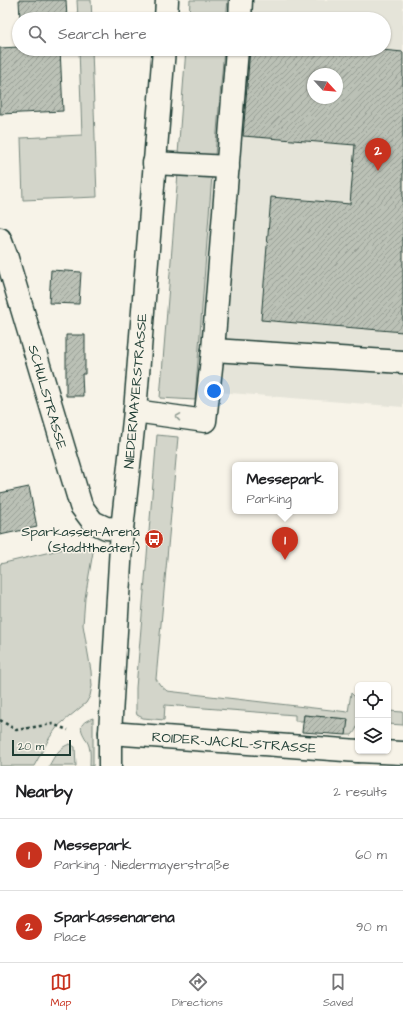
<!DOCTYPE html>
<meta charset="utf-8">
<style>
body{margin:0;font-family:"Architects Daughter",sans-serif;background:#f6f6f6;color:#202124}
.controls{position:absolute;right:12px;bottom:12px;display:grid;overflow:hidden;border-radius:6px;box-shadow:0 1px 3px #0004}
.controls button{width:36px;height:36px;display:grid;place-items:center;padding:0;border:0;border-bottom:1px solid #e0e0e0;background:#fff;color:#202124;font:20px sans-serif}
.compass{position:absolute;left:307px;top:68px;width:36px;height:36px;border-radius:50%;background:#fff;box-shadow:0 1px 3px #0004;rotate:116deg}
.scale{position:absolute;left:12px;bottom:10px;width:59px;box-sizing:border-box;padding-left:4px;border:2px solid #1f3d34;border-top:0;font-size:11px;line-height:14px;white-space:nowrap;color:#1f3d34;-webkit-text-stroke:3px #f7f3e8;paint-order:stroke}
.you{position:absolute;left:214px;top:391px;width:14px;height:14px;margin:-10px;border:3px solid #fff;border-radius:50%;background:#1a73e8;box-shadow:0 0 0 6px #1a73e833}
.badge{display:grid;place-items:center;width:26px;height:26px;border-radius:50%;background:#c8321e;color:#fff;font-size:13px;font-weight:700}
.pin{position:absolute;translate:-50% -33px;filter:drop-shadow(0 1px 2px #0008)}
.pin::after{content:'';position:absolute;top:21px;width:14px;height:12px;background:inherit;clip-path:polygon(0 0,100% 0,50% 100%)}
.popup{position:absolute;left:232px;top:462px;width:106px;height:52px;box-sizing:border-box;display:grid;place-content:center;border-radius:6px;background:#fff;filter:drop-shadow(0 1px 3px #0005);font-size:13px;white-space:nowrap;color:#757577}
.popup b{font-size:15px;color:#202124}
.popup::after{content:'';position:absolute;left:50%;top:100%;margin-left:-8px;border:8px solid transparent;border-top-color:#fff}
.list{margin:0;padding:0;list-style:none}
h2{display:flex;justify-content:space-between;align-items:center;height:52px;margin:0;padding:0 16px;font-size:17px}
h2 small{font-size:13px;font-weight:400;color:#757577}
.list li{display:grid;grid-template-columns:26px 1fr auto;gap:12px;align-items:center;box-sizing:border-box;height:72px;padding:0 16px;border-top:1px solid #e0e0e0}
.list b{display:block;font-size:15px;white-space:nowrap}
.list p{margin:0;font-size:13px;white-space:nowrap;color:#757577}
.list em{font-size:13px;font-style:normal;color:#757577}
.icon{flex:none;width:22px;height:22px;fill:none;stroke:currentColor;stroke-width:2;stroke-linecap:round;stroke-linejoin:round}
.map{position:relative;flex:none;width:403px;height:766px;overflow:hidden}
.search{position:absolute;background:#fff;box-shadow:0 1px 3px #0004;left:12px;right:12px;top:12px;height:44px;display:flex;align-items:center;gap:10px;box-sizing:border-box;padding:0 14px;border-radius:22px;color:#757577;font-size:15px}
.sheet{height:196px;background:#fff}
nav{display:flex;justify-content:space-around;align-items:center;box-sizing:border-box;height:56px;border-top:1px solid #e0e0e0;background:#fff;font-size:11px;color:#757577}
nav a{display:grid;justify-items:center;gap:2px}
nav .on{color:#c8321e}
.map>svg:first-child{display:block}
.built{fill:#e5e4d9;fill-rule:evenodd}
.grass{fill:#d3d5ca;stroke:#79897f}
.building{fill:url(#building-hatch);stroke:#1f3d34;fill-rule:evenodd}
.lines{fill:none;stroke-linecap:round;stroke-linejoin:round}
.minor-casing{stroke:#1f3d34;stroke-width:25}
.major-casing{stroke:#1f3d34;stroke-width:25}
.path{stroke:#1f3d34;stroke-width:2.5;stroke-dasharray:3 3;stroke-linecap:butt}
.minor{stroke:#f7f3e8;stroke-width:22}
.major{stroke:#f7f3e8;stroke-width:22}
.oneway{stroke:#8b988e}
.labels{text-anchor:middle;stroke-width:3;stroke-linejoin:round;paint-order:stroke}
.street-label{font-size:14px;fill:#1f3d34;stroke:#f7f3e8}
.poi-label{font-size:14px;fill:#1f3d34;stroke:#f7f3e8;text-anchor:end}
</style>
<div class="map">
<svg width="403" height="766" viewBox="0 0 403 766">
<defs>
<pattern id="building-hatch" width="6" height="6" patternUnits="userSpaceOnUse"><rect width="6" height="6" fill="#bbc1b6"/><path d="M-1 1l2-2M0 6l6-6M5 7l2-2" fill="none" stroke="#979e95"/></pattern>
</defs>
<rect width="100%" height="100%" fill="#f7f3e8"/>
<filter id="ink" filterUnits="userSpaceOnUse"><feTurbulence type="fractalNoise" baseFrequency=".025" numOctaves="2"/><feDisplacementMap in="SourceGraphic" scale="8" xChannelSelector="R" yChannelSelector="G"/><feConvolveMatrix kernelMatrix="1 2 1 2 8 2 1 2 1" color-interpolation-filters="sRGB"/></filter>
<g filter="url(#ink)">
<path class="built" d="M213,0H403V407L181,389L210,49H384V19H212ZM313,74H337V98H313Z"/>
<g class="grass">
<polygon points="77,0 91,0 92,19 78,19"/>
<polygon points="190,0 228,0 226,19 189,19"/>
<polygon points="79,49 92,49 97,197 23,200 21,138 82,135"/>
<polygon points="186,49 224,49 215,155 178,154"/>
<polygon points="178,173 212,175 195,400 160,398"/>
<path d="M157,435L178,437L156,679L160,685L167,691L348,712L351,693L358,700C358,712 361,726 352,735H346L347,719L304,715L303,721H295V715L165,705L164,720L143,718L137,715L136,711V688Z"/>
<polygon points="84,544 93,552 85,598 83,625 91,671 92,686 90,696 86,703 58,726 50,737 34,766 0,766 0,564"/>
<polygon points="388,711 403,712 403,725 388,724"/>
<path d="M93,718V766H90C90,760 91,752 89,746C85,734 72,725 93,718Z"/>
<path d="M70,744L75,747L76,766H49C54,757 59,747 70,744Z"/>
</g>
<g class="building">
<polygon points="19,0 66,0 67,19 20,19"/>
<polygon points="19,47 19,49 60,49 63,111 0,114 0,48"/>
<path d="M250,49H371L403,52V332L261,320L271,197L350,204L355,145L243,136ZM313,74H337V98H313Z"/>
<polygon points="51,270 81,272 79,304 49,303"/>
<polygon points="66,335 85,335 85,374 82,374 83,396 66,396"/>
<polygon points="29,487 37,527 0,535 0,493"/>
<polygon points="304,715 348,719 346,735 302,732"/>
</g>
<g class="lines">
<g class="minor-casing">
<g id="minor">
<polyline points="240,19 241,0"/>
<polyline points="154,163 228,167"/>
<polyline points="0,239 6,255 81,506 93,522 106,528 122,529"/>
<polyline points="213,350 237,49"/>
<polyline points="135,411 205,421 213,350 403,362"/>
<polyline points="110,733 358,751"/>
<polyline points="358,751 403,753"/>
</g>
</g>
<g class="major-casing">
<g id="major">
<polyline points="166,19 167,0"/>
<polyline points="110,766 110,733 122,529 135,411 164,49"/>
</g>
</g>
<polyline class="path" points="0,720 16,730 52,724 68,730"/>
<use href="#minor" class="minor"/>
<use href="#major" class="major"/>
</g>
<defs><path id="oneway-chevron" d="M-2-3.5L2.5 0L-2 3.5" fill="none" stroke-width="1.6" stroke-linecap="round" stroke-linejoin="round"/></defs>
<use class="oneway" href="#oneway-chevron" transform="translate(178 417) rotate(-171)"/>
</g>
<defs>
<g id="bus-disc" transform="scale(1)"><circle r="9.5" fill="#c8321e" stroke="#f7f3e8"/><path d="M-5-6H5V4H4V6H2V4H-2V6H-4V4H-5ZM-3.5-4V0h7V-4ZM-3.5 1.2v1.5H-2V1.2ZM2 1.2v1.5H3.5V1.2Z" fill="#fff"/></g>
</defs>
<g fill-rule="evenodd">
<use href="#bus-disc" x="154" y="539"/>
</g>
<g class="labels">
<g class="street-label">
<text transform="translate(135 391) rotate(-85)" y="5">NIEDERMAYERSTRASSE</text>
<text transform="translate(48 397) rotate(74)" y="5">SCHULSTRASSE</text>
<text transform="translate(234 742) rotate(4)" y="5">ROIDER-JACKL-STRASSE</text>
</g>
<g class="poi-label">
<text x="140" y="536">Sparkassen-Arena<tspan x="140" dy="16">(Stadttheater)</tspan></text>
</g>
</g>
</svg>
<div class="controls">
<button><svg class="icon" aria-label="locate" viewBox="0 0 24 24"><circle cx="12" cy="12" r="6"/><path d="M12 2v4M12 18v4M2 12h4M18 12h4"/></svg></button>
<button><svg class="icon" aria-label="layers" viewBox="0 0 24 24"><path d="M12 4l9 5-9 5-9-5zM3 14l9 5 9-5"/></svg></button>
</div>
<svg class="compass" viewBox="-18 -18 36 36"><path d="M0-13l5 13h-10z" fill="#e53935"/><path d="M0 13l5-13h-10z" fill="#757577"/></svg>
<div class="scale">20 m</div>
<div class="you"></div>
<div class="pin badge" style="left:285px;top:560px">1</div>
<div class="popup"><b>Messepark</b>Parking</div>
<div class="pin badge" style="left:378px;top:171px">2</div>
<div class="search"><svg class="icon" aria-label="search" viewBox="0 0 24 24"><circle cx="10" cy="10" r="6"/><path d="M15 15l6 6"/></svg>Search here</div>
</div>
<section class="sheet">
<h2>Nearby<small>2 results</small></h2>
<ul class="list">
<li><span class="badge">1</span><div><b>Messepark</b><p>Parking · Niedermayerstraße</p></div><em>60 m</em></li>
<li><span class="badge">2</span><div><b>Sparkassenarena</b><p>Place</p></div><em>90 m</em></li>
</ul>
</section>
<nav>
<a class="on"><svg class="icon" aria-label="map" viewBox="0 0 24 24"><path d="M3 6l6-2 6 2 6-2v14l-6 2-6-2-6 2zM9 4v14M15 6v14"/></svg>Map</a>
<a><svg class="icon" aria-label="directions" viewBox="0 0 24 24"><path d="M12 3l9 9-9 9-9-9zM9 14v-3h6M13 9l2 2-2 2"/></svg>Directions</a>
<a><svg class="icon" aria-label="saved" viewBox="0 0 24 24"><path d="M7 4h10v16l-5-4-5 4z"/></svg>Saved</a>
</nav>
